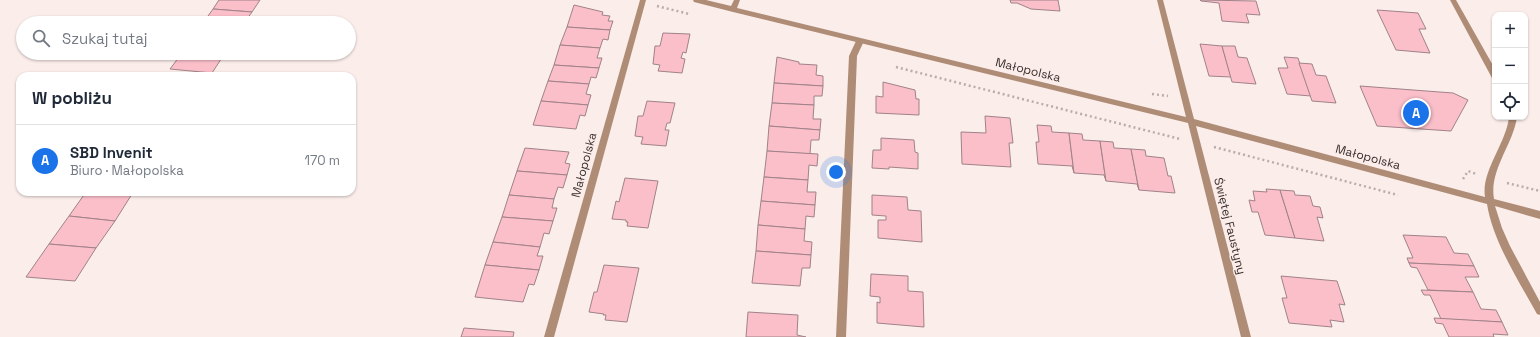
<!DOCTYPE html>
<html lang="pl">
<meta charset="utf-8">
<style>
body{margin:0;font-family:"Space Grotesk",sans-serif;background:#f2f2f3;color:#1f2937}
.controls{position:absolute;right:12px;top:12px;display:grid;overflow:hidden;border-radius:8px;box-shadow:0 1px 3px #0004}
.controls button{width:36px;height:36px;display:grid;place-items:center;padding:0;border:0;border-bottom:1px solid #e0e1e3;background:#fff;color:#1f2937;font:20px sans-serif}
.you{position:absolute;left:836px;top:172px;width:14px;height:14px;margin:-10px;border:3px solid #fff;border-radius:50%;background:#1a73e8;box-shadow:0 0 0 6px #1a73e833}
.badge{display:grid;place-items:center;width:26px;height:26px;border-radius:50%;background:#1a73e8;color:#fff;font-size:13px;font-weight:700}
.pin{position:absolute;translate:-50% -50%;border:2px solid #fff;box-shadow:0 1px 4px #0006}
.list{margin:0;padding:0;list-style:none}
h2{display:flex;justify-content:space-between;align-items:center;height:52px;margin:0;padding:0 16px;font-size:17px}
h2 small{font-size:13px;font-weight:400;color:#747a83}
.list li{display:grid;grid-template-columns:26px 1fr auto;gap:12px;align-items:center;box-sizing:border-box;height:72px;padding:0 16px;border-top:1px solid #e0e1e3}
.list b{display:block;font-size:15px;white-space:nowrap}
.list p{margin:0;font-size:13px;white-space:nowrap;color:#747a83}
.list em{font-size:13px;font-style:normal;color:#747a83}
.icon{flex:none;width:22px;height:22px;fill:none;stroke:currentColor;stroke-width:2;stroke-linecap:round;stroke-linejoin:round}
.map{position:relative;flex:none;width:1540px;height:337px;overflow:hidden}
.search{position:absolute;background:#fff;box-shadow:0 1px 3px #0004;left:16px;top:16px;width:340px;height:44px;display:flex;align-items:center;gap:10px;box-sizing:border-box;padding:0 14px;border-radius:22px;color:#747a83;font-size:15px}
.panel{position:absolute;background:#fff;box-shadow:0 1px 3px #0004;left:16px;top:72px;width:340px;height:124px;border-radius:12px}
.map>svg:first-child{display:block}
.building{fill:#fbbfca;stroke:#a08288}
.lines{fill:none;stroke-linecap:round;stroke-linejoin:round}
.path{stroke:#b9aca9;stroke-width:2.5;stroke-dasharray:2 3;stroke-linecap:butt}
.service{fill:#af8c76;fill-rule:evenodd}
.minor{fill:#af8c76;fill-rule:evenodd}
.labels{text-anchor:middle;stroke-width:3;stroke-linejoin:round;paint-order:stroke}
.street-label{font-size:12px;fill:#382c2a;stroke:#faedea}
</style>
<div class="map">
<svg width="1540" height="337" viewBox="0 0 1540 337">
<rect width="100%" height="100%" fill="#faedea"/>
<g class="building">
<polygon points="219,0 260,0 252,12 213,9"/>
<polygon points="1010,0 1058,0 1060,11 1031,9 1017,3 1011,3"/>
<polygon points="1200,0 1256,1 1260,15 1246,14 1249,23 1222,21 1219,3 1201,1"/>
<polygon points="574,5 603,12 602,15 610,16 608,21 613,21 610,30 567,27"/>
<polygon points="213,9 252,12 244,23 203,23"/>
<polygon points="1377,10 1418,13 1426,29 1419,29 1430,53 1396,50"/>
<polygon points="567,27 610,30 608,40 603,39 600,48 560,45"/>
<polygon points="663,33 690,34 686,53 683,52 681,58 685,59 682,73 658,71 660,65 653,64 655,46 660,46"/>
<polygon points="1200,44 1222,46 1231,77 1209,76"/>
<polygon points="560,45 600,48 597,58 602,58 599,68 554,65"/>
<polygon points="1222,46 1235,46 1238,57 1247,58 1256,84 1232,82"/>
<polygon points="182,53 225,53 212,73 170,69"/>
<polygon points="777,57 799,62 799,64 817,65 816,75 823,76 823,86 774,83"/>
<polygon points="1284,57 1298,58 1311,96 1287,94 1278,68 1288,68"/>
<polygon points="1299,63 1312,64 1316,75 1326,76 1336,103 1312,101"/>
<polygon points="554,65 599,68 596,78 591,77 589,84 548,81"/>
<polygon points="548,81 589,84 586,94 591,95 588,105 541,101"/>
<polygon points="883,82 915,90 916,99 919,99 919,115 876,113 876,96 883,97"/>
<polygon points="774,83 823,86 822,96 814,96 814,105 772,103"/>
<polygon points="1360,86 1453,93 1468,100 1451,131 1377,126"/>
<polygon points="541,101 588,105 585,116 580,115 576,129 533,125"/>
<polygon points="647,101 675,103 670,123 667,123 665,130 669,130 666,146 641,144 643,137 635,136 638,116 643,116"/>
<polygon points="772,103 814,105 813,119 821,119 820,130 769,126"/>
<polygon points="985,116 1010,118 1013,143 1009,143 1011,167 962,164 961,132 986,133"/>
<polygon points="1037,125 1051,126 1052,132 1069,133 1074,173 1072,166 1038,164 1036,142 1039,142"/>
<polygon points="769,126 820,130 819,140 811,140 810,154 767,151"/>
<polygon points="1069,133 1082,134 1083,140 1100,141 1106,181 1104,175 1074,173"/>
<polygon points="881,138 914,140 915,152 918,153 918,169 889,167 889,169 872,168 873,150 881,150"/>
<polygon points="1100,141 1113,142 1114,148 1131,149 1139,190 1137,184 1106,181"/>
<polygon points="525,148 569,152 565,163 570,164 567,175 517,171"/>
<polygon points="1131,149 1145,150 1146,156 1164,158 1168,176 1171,176 1175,193 1139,190"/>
<polygon points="767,151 818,154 817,166 809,165 808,180 764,177"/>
<polygon points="517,171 567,175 563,188 558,187 554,199 509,195"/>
<polygon points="764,177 808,180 807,192 816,192 815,205 761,201"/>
<polygon points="625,178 658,181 648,228 627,226 628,222 626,222 626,220 612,219 616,201 619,202"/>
<polygon points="1266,189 1280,190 1295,238 1265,235 1258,212 1252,212 1249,200 1255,201 1253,191 1267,192"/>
<polygon points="1280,190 1294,191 1295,195 1310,196 1313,206 1320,207 1323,218 1317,217 1324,241 1295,238"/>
<polygon points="86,192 110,192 132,194 115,221 69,216"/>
<polygon points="509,195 554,199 552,208 557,208 553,221 502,217"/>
<polygon points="872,195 907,197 908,210 921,211 922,242 878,238 878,220 886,220 886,216 872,215"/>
<polygon points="761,201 815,205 814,217 806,216 805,229 758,225"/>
<polygon points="69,216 115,221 96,248 49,244"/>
<polygon points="502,217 553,221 549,234 544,233 540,247 493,242"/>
<polygon points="758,225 805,229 804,241 812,242 811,255 756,251"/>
<polygon points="1403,235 1446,237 1454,253 1468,254 1474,266 1409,263 1407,258 1413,258"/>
<polygon points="493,242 540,247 537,256 543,256 539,270 485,265"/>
<polygon points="49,244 96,248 75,281 26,277"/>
<polygon points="756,251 811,255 810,268 802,268 800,286 752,283"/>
<polygon points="1409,263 1474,266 1479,277 1465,277 1473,292 1428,290 1417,268 1411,267"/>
<polygon points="485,265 539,270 534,285 529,284 523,302 475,297"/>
<polygon points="604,265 639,268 627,322 605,320 606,315 603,315 604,314 589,312 594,292 597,292"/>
<polygon points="871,274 908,276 908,291 923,292 924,327 877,323 877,302 880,303 880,297 870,296"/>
<polygon points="1281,276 1337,281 1345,305 1339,304 1344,322 1330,320 1332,327 1289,323 1282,298 1287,298"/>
<polygon points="1421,290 1473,292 1481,309 1496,310 1502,322 1441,319 1430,295 1424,295"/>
<polygon points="748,312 798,315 797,335 806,337 746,337"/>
<polygon points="1434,318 1502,322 1508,335 1493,334 1494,337 1449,337 1443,324 1436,323"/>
<polygon points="464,328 514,332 513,337 461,337"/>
</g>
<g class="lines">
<g class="path">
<polyline points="657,6 689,14"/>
<polyline points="896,67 1180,139"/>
<polyline points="1152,94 1168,96"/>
<polyline points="1214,147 1398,195"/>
<polyline points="1463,179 1468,171 1476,174"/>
<polyline points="1507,183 1540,191"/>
</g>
<g class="service">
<polygon points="640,0 646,0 554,337 544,337"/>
<polygon points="860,38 864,41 857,56 846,337 836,337 849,56 857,39"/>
</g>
<g class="minor">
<path d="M693,0H706L731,6L734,0H740L737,8L1186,117L1157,0H1163L1194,119L1485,197C1481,171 1506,144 1509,117H1517C1513,145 1489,170 1494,199L1540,211V219L1495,206L1502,228L1510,246L1540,302V315L1537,314C1519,281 1493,242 1487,204L1196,126L1251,337H1241L1188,123L733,12L694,2Z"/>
<polygon points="1450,0 1456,0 1495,69 1495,79 1492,78"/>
</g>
</g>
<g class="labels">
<g class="street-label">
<text transform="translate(1028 70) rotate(14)" y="4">Małopolska</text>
<text transform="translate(1368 157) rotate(15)" y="4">Małopolska</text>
<text transform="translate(584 165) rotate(-75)" y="4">Małopolska</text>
<text transform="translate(1230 226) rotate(76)" y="4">Świętej Faustyny</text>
</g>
</g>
</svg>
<div class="controls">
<button>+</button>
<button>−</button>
<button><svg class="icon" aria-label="locate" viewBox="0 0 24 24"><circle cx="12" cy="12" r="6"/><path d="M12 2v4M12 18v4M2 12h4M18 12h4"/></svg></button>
</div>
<div class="you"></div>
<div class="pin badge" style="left:1416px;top:113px">A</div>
<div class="search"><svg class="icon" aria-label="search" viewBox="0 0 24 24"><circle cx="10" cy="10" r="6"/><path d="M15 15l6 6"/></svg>Szukaj tutaj</div>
<section class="panel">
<h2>W pobliżu<small></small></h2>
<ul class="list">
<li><span class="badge">A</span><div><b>SBD Invenit</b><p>Biuro · Małopolska</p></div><em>170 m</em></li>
</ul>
</section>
</div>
